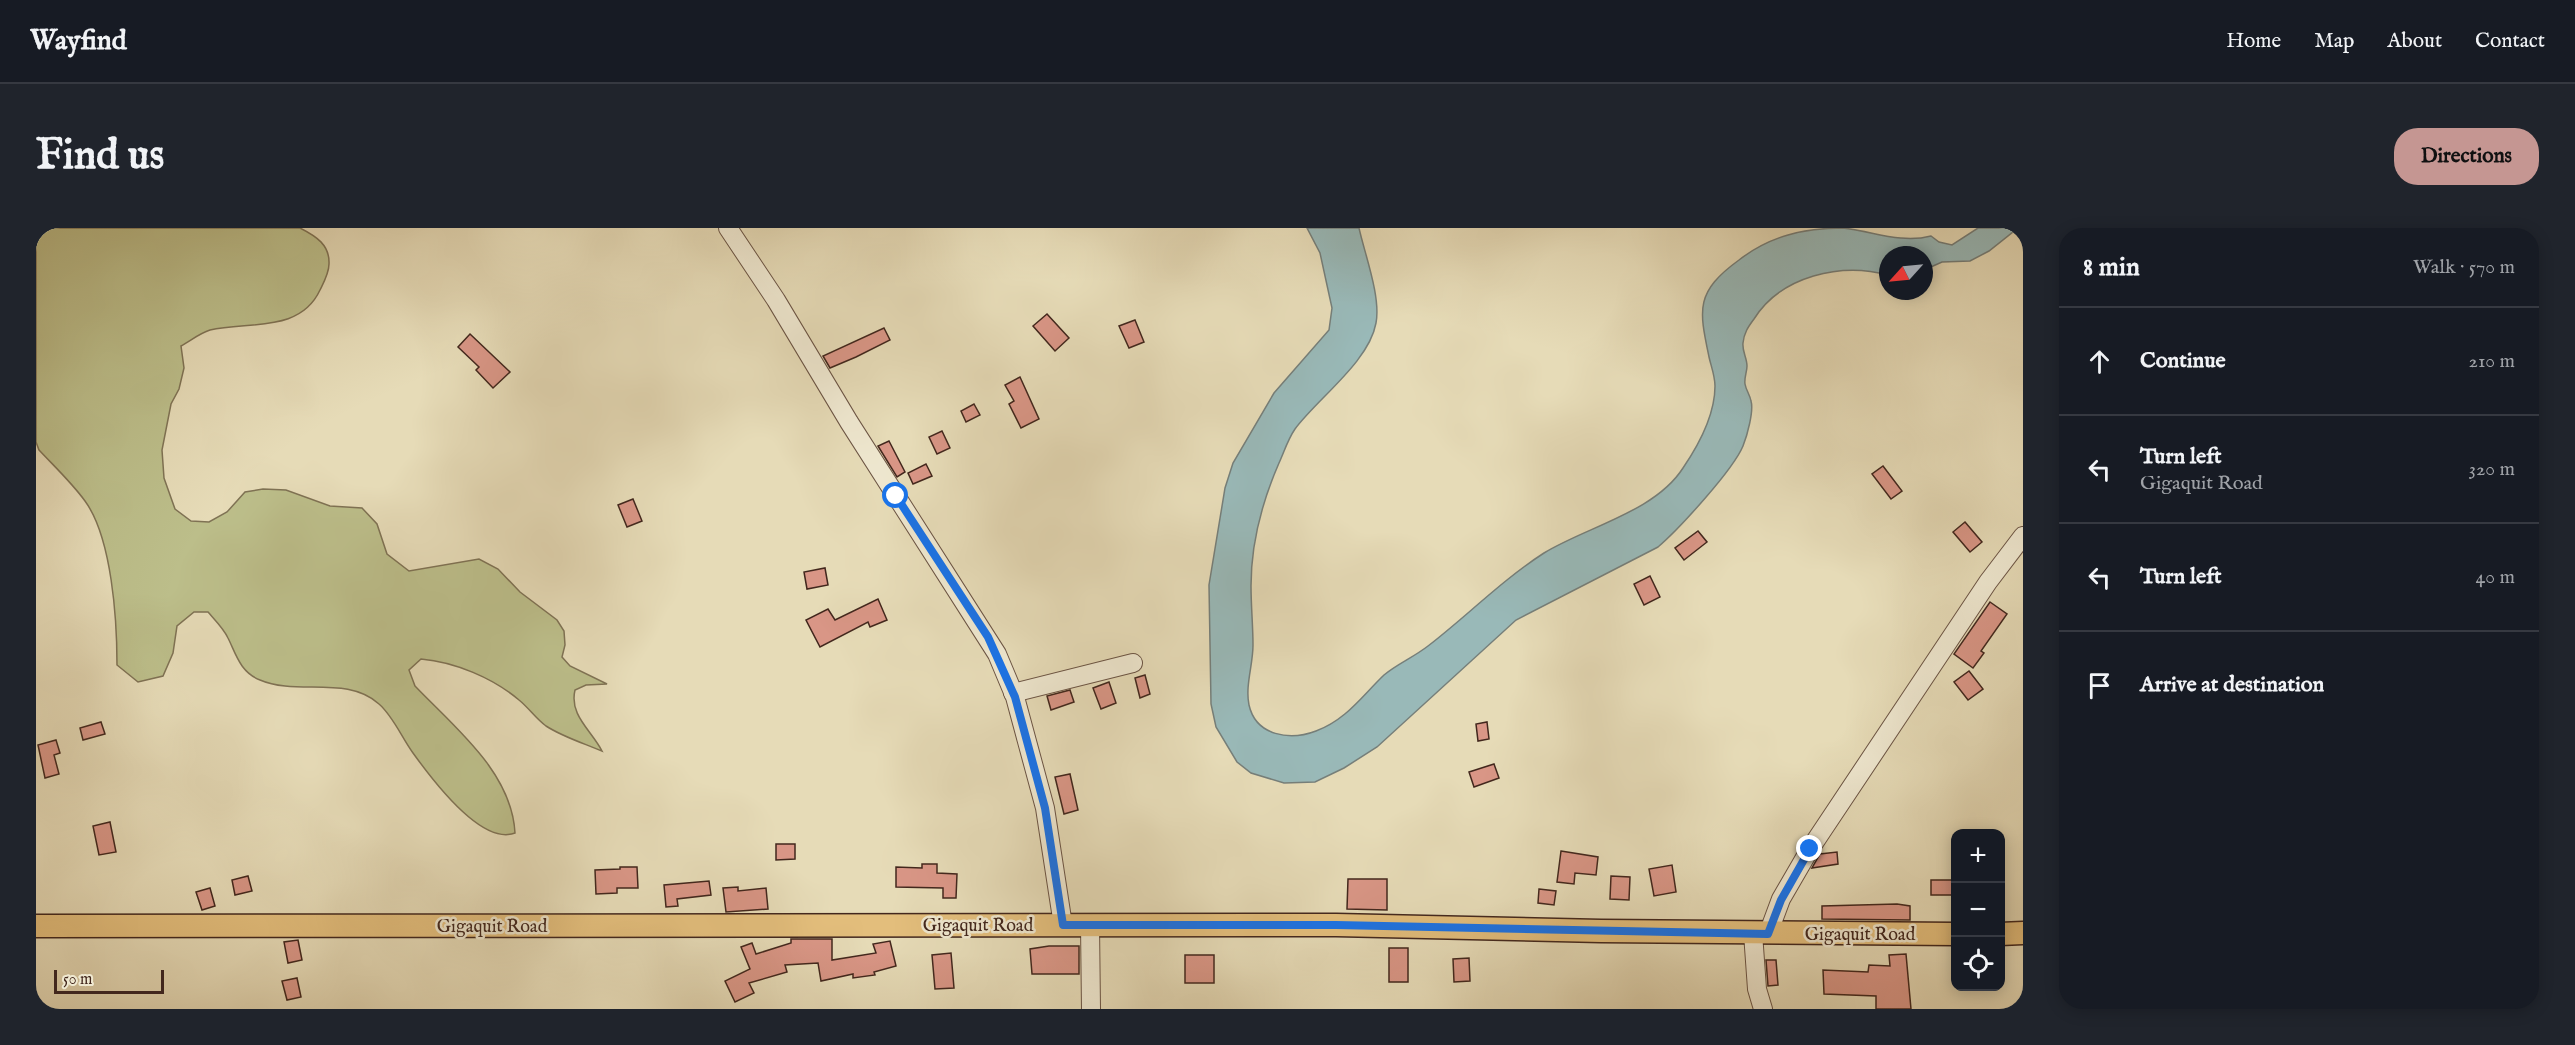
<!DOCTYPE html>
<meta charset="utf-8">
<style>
body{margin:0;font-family:"IM FELL English",serif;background:#20242c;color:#f1f3f6}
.controls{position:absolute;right:18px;bottom:18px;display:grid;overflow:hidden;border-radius:12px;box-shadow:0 3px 15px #0003}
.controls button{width:54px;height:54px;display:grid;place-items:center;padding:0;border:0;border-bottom:2px solid #363941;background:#171b24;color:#f1f3f6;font:30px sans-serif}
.compass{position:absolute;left:1843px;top:18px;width:54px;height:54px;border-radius:50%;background:#171b24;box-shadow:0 3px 15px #0003;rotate:243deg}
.scale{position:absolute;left:18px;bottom:15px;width:110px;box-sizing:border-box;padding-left:6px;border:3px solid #42271d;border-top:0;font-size:16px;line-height:21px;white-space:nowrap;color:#42271d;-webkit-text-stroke:4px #efe8d0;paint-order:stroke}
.stop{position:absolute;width:18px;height:18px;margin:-14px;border:4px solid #1a73e8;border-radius:50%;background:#fff}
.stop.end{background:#1a73e8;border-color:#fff;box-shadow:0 2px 6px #0008}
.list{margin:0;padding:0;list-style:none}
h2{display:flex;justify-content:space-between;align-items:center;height:78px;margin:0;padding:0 24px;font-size:26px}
h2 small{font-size:20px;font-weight:400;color:#9ea1a6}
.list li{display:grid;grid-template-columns:39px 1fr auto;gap:18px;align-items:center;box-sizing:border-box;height:108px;padding:0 24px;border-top:2px solid #363941}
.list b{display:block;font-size:22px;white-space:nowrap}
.list p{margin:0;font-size:20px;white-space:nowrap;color:#9ea1a6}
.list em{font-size:20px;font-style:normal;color:#9ea1a6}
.icon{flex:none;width:33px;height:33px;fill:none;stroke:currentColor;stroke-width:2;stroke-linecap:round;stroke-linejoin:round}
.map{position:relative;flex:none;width:1987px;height:781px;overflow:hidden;border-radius:24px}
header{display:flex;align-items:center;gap:36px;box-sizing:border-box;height:84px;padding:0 30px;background:#171b24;border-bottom:2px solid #363941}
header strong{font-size:28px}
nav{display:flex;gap:33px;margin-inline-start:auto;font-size:21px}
.intro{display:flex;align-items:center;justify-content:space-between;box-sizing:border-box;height:144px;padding:0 36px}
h1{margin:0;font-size:42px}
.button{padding:15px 27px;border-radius:24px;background:#c59692;color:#111;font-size:21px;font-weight:700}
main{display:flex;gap:36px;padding:0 36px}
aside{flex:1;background:#171b24;border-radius:24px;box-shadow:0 3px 15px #0003}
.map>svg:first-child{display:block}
.green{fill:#bcbe8a;stroke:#7f7254;stroke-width:1.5}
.water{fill:#99b9b8;stroke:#767f7a;stroke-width:1.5}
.building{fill:#d99686;stroke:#42271d;stroke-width:1.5}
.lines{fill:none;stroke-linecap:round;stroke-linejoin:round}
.minor-casing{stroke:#6b5444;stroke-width:20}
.major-casing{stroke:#42271d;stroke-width:25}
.minor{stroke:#efe8d0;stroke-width:18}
.major{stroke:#e3be7c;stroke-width:22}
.route{stroke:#1a73e8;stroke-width:8}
.labels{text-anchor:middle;stroke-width:5;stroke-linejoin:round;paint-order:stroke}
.street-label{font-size:18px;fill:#42271d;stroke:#efe8d0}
</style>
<header>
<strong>Wayfind</strong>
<nav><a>Home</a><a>Map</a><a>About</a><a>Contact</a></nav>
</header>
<div class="intro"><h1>Find us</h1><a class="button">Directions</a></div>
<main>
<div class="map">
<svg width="1987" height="781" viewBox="0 0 1987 781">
<rect width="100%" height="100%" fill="#e6dbb7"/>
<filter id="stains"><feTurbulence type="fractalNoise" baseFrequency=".00333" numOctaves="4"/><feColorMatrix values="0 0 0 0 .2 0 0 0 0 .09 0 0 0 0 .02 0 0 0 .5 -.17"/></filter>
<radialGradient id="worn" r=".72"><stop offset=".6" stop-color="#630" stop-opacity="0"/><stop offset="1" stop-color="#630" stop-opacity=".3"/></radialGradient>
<path class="green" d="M0,0H264C280,8 294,17 293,36C293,45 288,54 284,62C264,105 213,93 174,102C164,105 154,113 145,118L148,140L143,161L135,176L126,222L128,250L139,281L155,293L173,294L191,284L209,264L227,261L250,262L294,278L326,280L341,296L351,326L373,343L443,331L462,341L484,364L521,392L528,403L529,417L526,429L534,438L571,456L550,457L539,462C533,487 555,502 566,523C547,515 527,509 510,498C500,491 493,480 483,472C457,450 419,434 385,431L373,442L379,458C418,499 476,544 479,605C445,618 395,550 377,525C366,510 357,488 343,476C311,447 261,468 224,452C204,444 200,426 192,410C188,401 179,392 172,384H158L141,398L137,425L127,448L102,454L81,437C81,392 76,310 49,273C36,255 18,238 3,222L0,214Z"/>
<path class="water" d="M1271,0H1323C1329,27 1345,69 1340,95C1333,134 1282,170 1259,201C1252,211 1248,224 1243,235C1226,274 1215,314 1215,358C1215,378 1217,398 1217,417C1217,437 1209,458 1213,477C1220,508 1254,513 1280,503C1310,492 1326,468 1348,447C1361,436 1378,429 1392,418C1431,388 1466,352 1508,325C1550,299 1619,284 1647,240C1662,218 1679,186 1679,158C1679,148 1675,138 1673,129C1663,81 1659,64 1703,32C1734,8 1768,0 1807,0C1836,3 1865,16 1895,8L1903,14L1916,17L1942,0H1982L1953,23L1934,33L1906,34L1888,42V27H1852V47C1805,34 1745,48 1718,91C1712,99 1708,105 1707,115C1706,123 1711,130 1711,138C1711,144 1708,150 1709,156C1710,162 1714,167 1715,173C1718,183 1711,208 1707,218C1697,242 1643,301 1622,319L1480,392L1341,519L1308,540L1279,554L1248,555L1215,545L1201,534L1180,499L1175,476L1173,357L1189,260L1197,235L1238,165L1293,102L1296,80L1284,25Z"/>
<g class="building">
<polygon points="1011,86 1033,110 1019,123 997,98"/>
<polygon points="1099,92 1108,114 1093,120 1083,98"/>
<polygon points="848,100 854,112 820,129 794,140 787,128"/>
<polygon points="434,106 474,144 457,160 440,142 443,139 422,119"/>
<polygon points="984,149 1003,191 985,200 973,176 978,173 969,157"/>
<polygon points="938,176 944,187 930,194 925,183"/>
<polygon points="906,203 914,220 901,226 893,209"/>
<polygon points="853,213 869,244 861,249 842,218"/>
<polygon points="890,236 896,248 877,256 872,245"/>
<polygon points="1847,238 1866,263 1855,271 1836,246"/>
<polygon points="597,271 606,293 591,299 582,277"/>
<polygon points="1929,294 1946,314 1934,324 1917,304"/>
<polygon points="1662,303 1671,314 1648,332 1639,320"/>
<polygon points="789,340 792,357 771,361 768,344"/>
<polygon points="1614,348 1624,369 1608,377 1598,356"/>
<polygon points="842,371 851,392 834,399 832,394 784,419 770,392 792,381 799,392"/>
<polygon points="1954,374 1971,386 1945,423 1948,425 1937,440 1918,426"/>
<polygon points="1933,443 1947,461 1932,472 1918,454"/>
<polygon points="1109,447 1114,466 1104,470 1099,450"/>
<polygon points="1073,454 1080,475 1065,481 1057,460"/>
<polygon points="1034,462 1038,474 1015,482 1011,468"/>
<polygon points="65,494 69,506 47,512 44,500"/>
<polygon points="1451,494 1453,511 1442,513 1440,496"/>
<polygon points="20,512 24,525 18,527 23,546 9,550 2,517"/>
<polygon points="1458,536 1463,550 1438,559 1433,544"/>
<polygon points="1034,546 1042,582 1028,586 1019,549"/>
<polygon points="74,594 80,624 63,627 57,598"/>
<polygon points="740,616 759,616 759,631 740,632"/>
<polygon points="1525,623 1562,629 1560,647 1539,645 1538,656 1521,654"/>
<polygon points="1801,624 1802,636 1776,640 1784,626"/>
<polygon points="886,636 901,636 901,645 921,646 920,670 907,670 907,660 860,659 860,639 886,640"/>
<polygon points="1636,637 1640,664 1618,668 1613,641"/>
<polygon points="584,639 601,639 602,660 581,660 581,665 560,666 559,642 584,641"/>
<polygon points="212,648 216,663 199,667 196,652"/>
<polygon points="1575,648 1594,649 1593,672 1574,671"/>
<polygon points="1312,651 1351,651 1351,682 1311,681"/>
<rect x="1895" y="652" width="22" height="15"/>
<polygon points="673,653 675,667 641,671 642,678 630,679 628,657"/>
<polygon points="702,659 702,663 730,660 732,681 690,684 687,660"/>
<polygon points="174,660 179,678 166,682 160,664"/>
<polygon points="1503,661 1520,663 1518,677 1502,675"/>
<polygon points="1861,676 1874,678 1874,692 1786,691 1786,678"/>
<polygon points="755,711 796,711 796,732 840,725 837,716 854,713 860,738 838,744 839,747 817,750 817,746 785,753 782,735 749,737 751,744 713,755 718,765 699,774 689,753 714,741 705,719 716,715 720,726 755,715"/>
<polygon points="262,712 266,732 252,735 248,714"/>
<polygon points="1013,718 1043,718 1043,746 996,746 994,721"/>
<rect x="1353" y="720" width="19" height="34"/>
<polygon points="915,725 918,760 899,761 896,727"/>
<polygon points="1870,726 1875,781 1840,781 1840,768 1788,766 1787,742 1832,744 1833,737 1854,738 1853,727"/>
<rect x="1149" y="727" width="29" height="28"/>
<polygon points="1433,730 1434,753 1418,754 1417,731"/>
<polygon points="1730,732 1740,732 1742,757 1732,758"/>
<polygon points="261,750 265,769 251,772 246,753"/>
</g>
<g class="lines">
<g class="minor-casing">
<g id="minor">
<polyline points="692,0 740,72 813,194 961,426 979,469 1009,580 1027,697"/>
<polyline points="977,465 1097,435"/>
<polyline points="1054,697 1055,781"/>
<polyline points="1717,705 1721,761 1727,781"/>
<polyline points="1732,706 1745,671 1774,621 1952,354 1987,308"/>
</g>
</g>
<g class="major-casing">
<g id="major">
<polyline points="0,698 1300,697 1565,703 1920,706"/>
<polyline points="1964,706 1987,705"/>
</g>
</g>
<use href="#minor" class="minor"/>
<use href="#major" class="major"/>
</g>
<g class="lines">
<polyline class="route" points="860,268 952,409 979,469 1009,580 1027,697 1300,697 1732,706 1745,672 1774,621"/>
</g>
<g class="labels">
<g class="street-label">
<text x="942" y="703">Gigaquit Road</text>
<text x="456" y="704">Gigaquit Road</text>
<text x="1824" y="712">Gigaquit Road</text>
</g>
</g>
<rect width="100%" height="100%" filter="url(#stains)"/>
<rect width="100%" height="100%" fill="url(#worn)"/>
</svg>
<div class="controls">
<button>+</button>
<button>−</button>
<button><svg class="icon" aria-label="locate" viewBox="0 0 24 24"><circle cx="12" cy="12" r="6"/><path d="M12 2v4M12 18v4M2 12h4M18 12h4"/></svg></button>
</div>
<svg class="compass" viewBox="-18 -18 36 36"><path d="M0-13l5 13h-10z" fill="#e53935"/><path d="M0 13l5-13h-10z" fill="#9ea1a6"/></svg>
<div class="scale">50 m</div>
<div class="stop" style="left:860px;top:268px"></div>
<div class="stop end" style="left:1774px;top:621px"></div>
</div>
<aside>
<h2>8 min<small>Walk · 570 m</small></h2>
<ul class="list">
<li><svg class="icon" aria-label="ahead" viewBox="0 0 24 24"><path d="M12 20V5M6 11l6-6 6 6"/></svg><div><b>Continue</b></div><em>210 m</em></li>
<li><svg class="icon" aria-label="left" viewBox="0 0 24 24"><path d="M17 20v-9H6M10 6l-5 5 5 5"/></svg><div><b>Turn left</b><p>Gigaquit Road</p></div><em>320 m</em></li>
<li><svg class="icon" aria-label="left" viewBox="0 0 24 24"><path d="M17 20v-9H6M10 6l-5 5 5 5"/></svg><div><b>Turn left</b></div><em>40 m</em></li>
<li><svg class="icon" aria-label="arrive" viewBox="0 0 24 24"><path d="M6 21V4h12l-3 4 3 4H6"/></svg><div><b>Arrive at destination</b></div></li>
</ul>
</aside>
</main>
